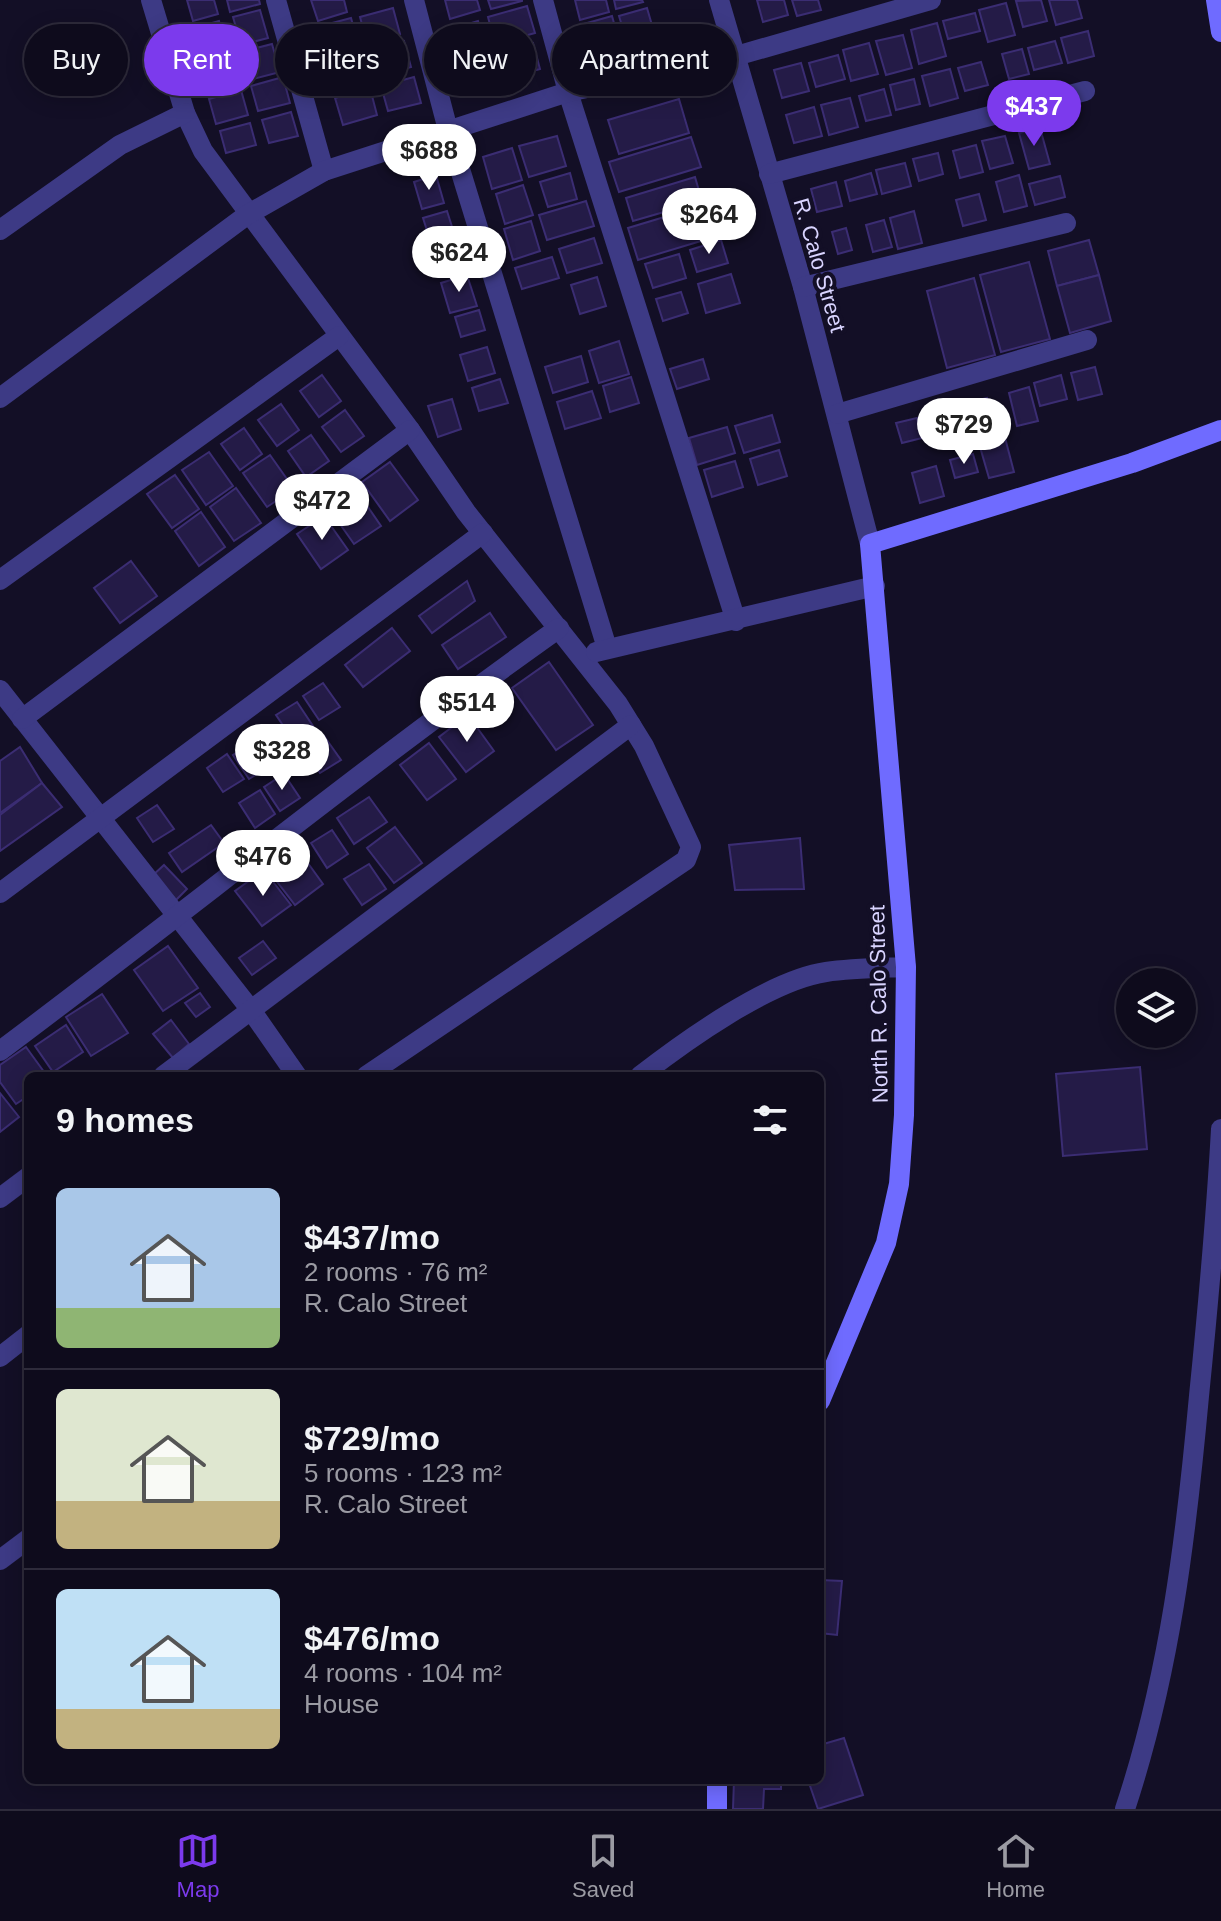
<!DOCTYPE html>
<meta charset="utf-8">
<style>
body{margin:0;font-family:Helvetica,sans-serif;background:#1c1929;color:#f1f3f6;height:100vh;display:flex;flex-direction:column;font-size:30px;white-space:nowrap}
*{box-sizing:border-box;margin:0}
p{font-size:26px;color:#9b9ba3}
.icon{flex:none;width:44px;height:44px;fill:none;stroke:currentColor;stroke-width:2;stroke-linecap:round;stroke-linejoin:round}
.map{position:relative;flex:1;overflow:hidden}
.drawer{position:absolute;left:24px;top:1072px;width:800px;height:712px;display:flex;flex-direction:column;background:#0e0b1c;border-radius:12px;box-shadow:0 4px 20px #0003,0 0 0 2px #2e2b3b}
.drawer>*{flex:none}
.guide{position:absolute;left:24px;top:24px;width:800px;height:72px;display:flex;gap:16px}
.controls{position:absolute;left:1116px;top:968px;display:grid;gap:16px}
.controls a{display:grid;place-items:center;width:80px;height:80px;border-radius:50%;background:#0e0b1c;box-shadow:0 4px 20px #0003,0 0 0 2px #2e2b3b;font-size:40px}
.price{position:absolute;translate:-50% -68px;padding:0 18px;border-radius:28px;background:#fff;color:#222;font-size:26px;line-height:52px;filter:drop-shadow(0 2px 4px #0008)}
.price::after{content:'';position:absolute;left:50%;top:48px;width:24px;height:18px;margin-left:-12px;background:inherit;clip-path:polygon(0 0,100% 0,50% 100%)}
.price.active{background:#7c3aed;color:#fff}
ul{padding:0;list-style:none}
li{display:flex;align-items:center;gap:24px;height:200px;padding:0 32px}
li+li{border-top:2px solid #2e2b3b}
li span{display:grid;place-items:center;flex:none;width:224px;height:160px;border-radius:12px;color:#555}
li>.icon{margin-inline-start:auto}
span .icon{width:96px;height:96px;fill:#fffc;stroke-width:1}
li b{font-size:34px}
h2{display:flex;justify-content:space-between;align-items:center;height:96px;padding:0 32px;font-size:34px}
.pill{padding:0 28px;border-radius:36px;background:#0e0b1c;box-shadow:0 4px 20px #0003,0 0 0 2px #2e2b3b;font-size:28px;line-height:72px}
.pill.active{background:#7c3aed;color:#fff}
.dock{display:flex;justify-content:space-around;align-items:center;height:112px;border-top:2px solid #2e2b3b;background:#0e0b1c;font-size:22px;color:#9b9ba3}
.dock a{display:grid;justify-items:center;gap:4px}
.dock .active{color:#7c3aed}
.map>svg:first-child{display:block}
.building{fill:#241b47;stroke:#3b2d73;stroke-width:2}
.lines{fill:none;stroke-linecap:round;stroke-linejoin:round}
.street{stroke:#3d3a85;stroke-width:20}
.secondary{stroke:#6f6bff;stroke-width:20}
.labels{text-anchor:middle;stroke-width:8;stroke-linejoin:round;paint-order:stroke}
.street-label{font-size:22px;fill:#d9d4ff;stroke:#130f26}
</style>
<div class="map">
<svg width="1221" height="1809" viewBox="0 0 1221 1809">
<rect width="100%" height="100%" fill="#130f26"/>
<g class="building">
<polygon points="187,0 214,0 218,14 193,21"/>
<polygon points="227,0 259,0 260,4 230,12"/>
<polygon points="311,0 344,0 347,12 318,21"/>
<polygon points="445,0 477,0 480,10 450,19"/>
<polygon points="488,0 522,0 522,1 491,9"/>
<polygon points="575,0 606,0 609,12 580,20"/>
<polygon points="614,0 642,0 643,2 616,9"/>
<polygon points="757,0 784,0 788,15 763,22"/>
<polygon points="792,0 818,0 821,10 797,16"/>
<polygon points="1041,0 1047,21 1023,27 1016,1"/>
<polygon points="1049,0 1077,0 1082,18 1056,25"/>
<polygon points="1006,3 1015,35 988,42 979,10"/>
<polygon points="527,6 535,33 495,44 488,17"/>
<polygon points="393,8 400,34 367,43 360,17"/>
<polygon points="647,8 654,32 626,39 619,16"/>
<polygon points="260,10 268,38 241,45 233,17"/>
<polygon points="975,13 980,31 948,39 943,21"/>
<polygon points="612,16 619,41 586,50 580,25"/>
<polygon points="351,18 359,46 324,55 317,27"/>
<polygon points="219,21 226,49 202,56 194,28"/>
<polygon points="478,21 484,44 454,52 448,30"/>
<polygon points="937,23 946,56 919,64 911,30"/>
<polygon points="1088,31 1094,56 1068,63 1061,38"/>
<polygon points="903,35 912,68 886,75 876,41"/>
<polygon points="404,41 411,67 380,75 372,50"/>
<polygon points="1055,41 1062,63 1034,70 1028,48"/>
<polygon points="533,43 540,69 506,78 499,52"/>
<polygon points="869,43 878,74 851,81 843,50"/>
<polygon points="272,44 280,72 249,80 241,52"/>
<polygon points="1022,49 1029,74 1009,79 1002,54"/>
<polygon points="360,53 367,81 330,91 322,64"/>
<polygon points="489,55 497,82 465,90 458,64"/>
<polygon points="838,55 845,79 816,87 809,63"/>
<polygon points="229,57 236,81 205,90 199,66"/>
<polygon points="981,62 988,85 965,91 958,68"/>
<polygon points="801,63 809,91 782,98 774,70"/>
<polygon points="950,69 958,98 930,106 922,76"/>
<polygon points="283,77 290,103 258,111 251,86"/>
<polygon points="414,77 421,103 388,111 381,86"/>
<polygon points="914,79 920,104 896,110 890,85"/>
<polygon points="370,88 377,115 343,125 335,98"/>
<polygon points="884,89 891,115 866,121 859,96"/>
<polygon points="241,90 248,115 216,124 209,99"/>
<polygon points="850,98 858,127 829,135 821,105"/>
<polygon points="679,99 689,133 619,154 608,120"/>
<polygon points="814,107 822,136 794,143 786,115"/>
<polygon points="291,112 298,136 269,143 262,120"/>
<polygon points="250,123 256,145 226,153 220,131"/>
<polygon points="1040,128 1050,164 1029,169 1019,133"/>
<polygon points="557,136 566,166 529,177 519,146"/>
<polygon points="1005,136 1013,163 990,169 982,141"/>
<polygon points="691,137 701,167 619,192 609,162"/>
<polygon points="976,145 983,172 960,178 953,151"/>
<polygon points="512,148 522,180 492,189 483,157"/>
<polygon points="938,153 943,174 919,181 913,159"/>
<polygon points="905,163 911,186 882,194 876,170"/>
<polygon points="570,173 577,199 548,207 540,182"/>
<polygon points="871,173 877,194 850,201 845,181"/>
<polygon points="436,175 444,203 422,209 414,182"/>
<polygon points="1019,175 1027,206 1004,212 996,182"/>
<polygon points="1060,176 1065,197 1035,205 1029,184"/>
<polygon points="695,177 702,201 633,221 626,198"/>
<polygon points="836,182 842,206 817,212 811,189"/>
<polygon points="523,185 533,215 505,224 496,194"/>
<polygon points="979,194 986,220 963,226 956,200"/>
<polygon points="586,201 594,226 547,240 539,215"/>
<polygon points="714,202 724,234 638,260 628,228"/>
<polygon points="447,211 454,233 430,240 423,218"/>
<polygon points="914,211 922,243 898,249 890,218"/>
<polygon points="884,220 892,247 873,252 866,225"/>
<polygon points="531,221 540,251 513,260 504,229"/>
<polygon points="846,228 852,250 838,254 832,232"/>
<polygon points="594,238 602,263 567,273 559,249"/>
<polygon points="721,240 728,263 697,272 690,250"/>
<polygon points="1089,240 1099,275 1057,286 1048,251"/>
<polygon points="457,241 465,270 440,277 431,249"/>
<polygon points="679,254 686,278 653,288 645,264"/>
<polygon points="552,257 559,278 522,289 515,268"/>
<polygon points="1029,262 1050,339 1001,352 980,275"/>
<polygon points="731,274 740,303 706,313 698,284"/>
<polygon points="467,275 477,306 450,313 441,283"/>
<polygon points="1099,275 1111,321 1070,333 1057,286"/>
<polygon points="597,277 606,306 580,314 571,285"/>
<polygon points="974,278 995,355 947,368 927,291"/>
<polygon points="681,292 688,313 663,321 656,299"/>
<polygon points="479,310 485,330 461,337 455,317"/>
<polygon points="619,341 629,374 599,383 589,351"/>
<polygon points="487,347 495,373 468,381 460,355"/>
<polygon points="581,356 588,382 553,393 545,367"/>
<polygon points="703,359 709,379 677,389 670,369"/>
<polygon points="1095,367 1102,394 1078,400 1071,373"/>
<polygon points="322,375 341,401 319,417 300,391"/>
<polygon points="1061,375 1067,399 1040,406 1034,383"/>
<polygon points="631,377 639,403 610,412 603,386"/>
<polygon points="500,379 508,403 479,411 472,388"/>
<polygon points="1029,387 1038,421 1017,426 1009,393"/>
<polygon points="592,391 601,418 565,429 557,402"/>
<polygon points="987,398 994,426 975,432 967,403"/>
<polygon points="452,399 461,429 438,437 428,406"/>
<polygon points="281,404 299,430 277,446 258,420"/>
<polygon points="957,404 965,431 938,439 930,410"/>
<polygon points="345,410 364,436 341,452 322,427"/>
<polygon points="772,415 780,442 744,453 735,426"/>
<polygon points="917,418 922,438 902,443 896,423"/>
<polygon points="727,427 735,453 697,465 689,438"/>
<polygon points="244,428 262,454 240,470 221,444"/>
<polygon points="1004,434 1014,472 989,478 978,440"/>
<polygon points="311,435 329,461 306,477 288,451"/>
<polygon points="779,450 787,476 758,485 750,459"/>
<polygon points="209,452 233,486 206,505 182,470"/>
<polygon points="973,454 978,472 955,478 950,460"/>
<polygon points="270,455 294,489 267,507 243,473"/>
<polygon points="735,461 743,487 712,497 704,470"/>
<polygon points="390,462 418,500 390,521 362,482"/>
<polygon points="936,466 944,496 920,503 912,473"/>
<polygon points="175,475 199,509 172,528 147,494"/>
<polygon points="236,488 261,523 234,541 210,507"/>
<polygon points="357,491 381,526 354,544 330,510"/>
<polygon points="201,512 225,547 199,566 175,531"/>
<polygon points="324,516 348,550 321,569 297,534"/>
<polygon points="131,561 157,596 120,623 94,588"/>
<polygon points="467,581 475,601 432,633 419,616"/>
<polygon points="490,613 506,637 458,669 442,645"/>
<polygon points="392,628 410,651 363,687 345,665"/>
<polygon points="549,662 593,725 556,750 512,688"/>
<polygon points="323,683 340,707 319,720 303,696"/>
<polygon points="297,702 313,726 293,740 276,715"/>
<polygon points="468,715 494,751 466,772 439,737"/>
<polygon points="324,736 341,760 320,773 304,749"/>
<polygon points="254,741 270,766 249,779 233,755"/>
<polygon points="429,743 456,779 427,800 400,765"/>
<polygon points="20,747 42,783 0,813 0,761"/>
<polygon points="227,754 244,779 223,792 207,768"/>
<polygon points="284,774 300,798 280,811 264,787"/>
<polygon points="42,783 62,807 0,851 0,815"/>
<polygon points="260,790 275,814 255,828 239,803"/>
<polygon points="369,797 387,822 354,844 337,818"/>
<polygon points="157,805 174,829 153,842 137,818"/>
<polygon points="211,825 224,843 182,872 169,853"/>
<polygon points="395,827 422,863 394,883 367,848"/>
<polygon points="332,830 348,854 327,868 311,843"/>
<polygon points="800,838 804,889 735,890 729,845"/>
<polygon points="297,848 323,884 295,905 268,870"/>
<polygon points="369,864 386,889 362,905 344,879"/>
<polygon points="164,865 187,889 176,900 152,876"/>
<polygon points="264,870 291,905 262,926 235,891"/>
<polygon points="263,941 276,958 252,975 239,958"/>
<polygon points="168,946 198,988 163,1011 134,970"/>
<polygon points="200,993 210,1007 196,1017 185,1003"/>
<polygon points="102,994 128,1033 91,1056 66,1017"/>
<polygon points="171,1020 189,1044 173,1058 153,1034"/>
<polygon points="66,1025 83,1052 53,1072 35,1046"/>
<polygon points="26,1047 47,1076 28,1076 28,1096 16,1104 0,1082 0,1065"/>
<polygon points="1140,1067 1147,1149 1063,1156 1056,1074"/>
<polygon points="0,1093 19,1117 0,1132"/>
<polygon points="820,1580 842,1581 837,1635 820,1633"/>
<polygon points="844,1738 863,1795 818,1809 808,1780 820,1780 820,1745"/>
<polygon points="734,1780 781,1780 781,1789 764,1789 763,1809 733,1809"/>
</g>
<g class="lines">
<g class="street">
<polyline points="151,0 185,113 203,151 410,430 466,512 618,704 644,746 691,847 686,860 366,1076"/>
<polyline points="276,0 324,171"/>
<polyline points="414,0 448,130 607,648"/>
<polyline points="543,0 568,92 736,621"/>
<polyline points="719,0 803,287 870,544"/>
<polyline points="769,174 1085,91"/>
<polyline points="0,230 120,145 185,113"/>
<polyline points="803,287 1066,223"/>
<polyline points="0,398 247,215 324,171 568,92 736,56 931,0"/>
<polyline points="837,414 1087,340"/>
<polyline points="0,580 339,336"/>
<polyline points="596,652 875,586"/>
<polyline points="0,690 251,1010 297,1076"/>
<polyline points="22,719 410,430"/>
<polyline points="0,893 483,533"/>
<path d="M0 1051C187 911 368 764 559 628"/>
<polyline points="163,1076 631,725"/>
<path d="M640 1076C685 1041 770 980 826 972 852 968 880 968 906 967"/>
<polyline points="0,1198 28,1177"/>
<polyline points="0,1357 28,1335"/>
<polyline points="0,1560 28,1539"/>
<path d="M1125 1809C1170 1673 1186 1538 1199 1396 1208 1307 1216 1218 1221 1129"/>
</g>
<g class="secondary">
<polyline points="1216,0 1221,32"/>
<polyline points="820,1401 886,1243 899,1184 904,1115 906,967 870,544 1132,463 1221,430"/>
<polyline points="717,1809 717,1780"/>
</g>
</g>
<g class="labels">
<g class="street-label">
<text transform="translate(820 265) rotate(74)" y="8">R. Calo Street</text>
<text transform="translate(878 1004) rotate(-91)" y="8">North R. Calo Street</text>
</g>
</g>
</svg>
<div class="controls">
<a><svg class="icon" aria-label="layers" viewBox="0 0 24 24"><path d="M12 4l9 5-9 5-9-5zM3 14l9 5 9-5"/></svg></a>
</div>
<b class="price active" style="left:1034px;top:148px">$437</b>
<b class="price" style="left:429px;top:192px">$688</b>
<b class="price" style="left:709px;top:256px">$264</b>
<b class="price" style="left:459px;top:294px">$624</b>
<b class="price" style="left:964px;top:466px">$729</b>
<b class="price" style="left:322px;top:542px">$472</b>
<b class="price" style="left:467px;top:744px">$514</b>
<b class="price" style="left:282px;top:792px">$328</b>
<b class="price" style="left:263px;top:898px">$476</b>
<div class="guide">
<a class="pill">Buy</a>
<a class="pill active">Rent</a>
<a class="pill">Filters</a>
<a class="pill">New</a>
<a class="pill">Apartment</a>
</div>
<section class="drawer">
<h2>9 homes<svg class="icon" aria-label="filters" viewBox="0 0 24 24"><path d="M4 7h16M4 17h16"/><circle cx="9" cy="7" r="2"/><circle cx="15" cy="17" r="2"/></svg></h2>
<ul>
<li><span style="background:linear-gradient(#a9c7e8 75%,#8fb573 0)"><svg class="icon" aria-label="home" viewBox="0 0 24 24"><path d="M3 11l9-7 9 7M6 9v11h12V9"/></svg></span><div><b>$437/mo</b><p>2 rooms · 76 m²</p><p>R. Calo Street</p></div></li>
<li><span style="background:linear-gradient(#dfe7d0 70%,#c2b280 0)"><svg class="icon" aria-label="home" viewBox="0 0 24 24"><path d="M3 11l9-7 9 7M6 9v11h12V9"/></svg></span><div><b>$729/mo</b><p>5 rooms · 123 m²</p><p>R. Calo Street</p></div></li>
<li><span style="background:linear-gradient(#bfe0f5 75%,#c2b280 0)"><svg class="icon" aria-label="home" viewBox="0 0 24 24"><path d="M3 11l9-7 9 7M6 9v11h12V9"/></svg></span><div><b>$476/mo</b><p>4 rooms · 104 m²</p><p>House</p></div></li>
</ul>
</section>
</div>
<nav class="dock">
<a class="active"><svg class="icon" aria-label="map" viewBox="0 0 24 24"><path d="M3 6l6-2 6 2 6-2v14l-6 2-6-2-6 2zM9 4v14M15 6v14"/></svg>Map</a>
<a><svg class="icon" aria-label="saved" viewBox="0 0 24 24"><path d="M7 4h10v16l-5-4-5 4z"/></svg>Saved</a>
<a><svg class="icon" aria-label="home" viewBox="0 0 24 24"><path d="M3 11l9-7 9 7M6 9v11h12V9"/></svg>Home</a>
</nav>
